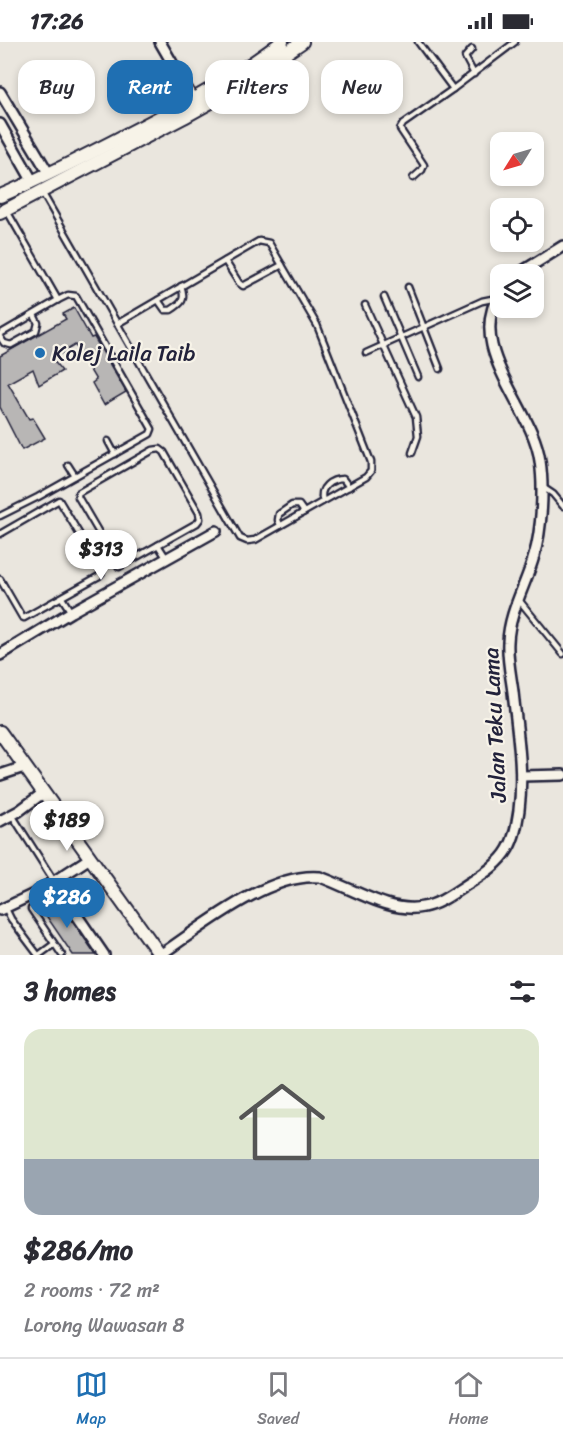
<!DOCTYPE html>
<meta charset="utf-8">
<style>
body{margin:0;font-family:Sriracha,sans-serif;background:#f7f7f7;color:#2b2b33;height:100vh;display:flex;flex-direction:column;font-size:22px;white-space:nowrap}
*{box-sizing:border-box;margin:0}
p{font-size:20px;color:#7c7c81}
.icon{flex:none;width:33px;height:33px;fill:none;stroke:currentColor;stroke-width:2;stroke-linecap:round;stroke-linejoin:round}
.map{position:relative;height:913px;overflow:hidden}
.sheet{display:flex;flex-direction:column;background:#fff;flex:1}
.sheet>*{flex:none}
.guide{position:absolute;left:18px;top:18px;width:528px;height:54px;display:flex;gap:12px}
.needle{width:39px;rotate:233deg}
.controls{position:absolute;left:490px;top:90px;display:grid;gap:12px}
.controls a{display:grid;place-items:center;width:54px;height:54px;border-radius:12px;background:#fff;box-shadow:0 3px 9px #0003;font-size:30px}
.price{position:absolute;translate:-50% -51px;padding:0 14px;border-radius:21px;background:#fff;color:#222;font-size:20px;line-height:39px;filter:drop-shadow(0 2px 3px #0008)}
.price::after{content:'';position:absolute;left:50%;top:36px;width:18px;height:14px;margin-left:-9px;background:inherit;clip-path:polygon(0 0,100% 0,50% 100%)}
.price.on{background:#1f6fb2;color:#fff}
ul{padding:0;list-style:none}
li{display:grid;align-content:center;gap:12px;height:318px;padding:0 24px}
li span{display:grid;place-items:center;height:186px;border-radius:18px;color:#555}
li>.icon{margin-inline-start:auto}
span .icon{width:108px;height:108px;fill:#fffc;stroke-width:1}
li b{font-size:26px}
h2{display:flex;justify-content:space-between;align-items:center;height:72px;padding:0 24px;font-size:26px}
.tag{padding:0 21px;border-radius:18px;background:#fff;box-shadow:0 3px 9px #0003;font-size:21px;line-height:54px}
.tag.on{background:#1f6fb2;color:#fff}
.status{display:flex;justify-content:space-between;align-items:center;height:42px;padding:0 30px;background:#fff;direction:ltr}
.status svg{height:16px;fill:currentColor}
.tab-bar{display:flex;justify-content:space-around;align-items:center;height:84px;border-top:2px solid #e1e1e2;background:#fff;font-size:16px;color:#7c7c81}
.tab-bar a{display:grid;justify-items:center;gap:3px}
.tab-bar .on{color:#1f6fb2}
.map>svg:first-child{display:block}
.building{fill:#b8b6b5;stroke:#22223b;stroke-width:1.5}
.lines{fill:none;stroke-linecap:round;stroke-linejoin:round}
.lane-casing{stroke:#22223b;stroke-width:9}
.street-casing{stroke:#22223b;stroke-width:14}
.secondary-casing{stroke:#22223b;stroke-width:16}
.lane{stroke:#f7f3e8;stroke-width:4.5}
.street{stroke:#f7f3e8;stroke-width:9}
.secondary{stroke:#f7f3e8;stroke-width:12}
.poi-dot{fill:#1f6fb2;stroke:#f7f3e8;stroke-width:2}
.labels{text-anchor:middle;stroke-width:4.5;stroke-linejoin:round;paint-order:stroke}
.poi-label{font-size:22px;fill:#22223b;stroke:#f7f3e8;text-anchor:start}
.street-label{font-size:22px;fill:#22223b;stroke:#f7f3e8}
</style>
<div class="status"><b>17:26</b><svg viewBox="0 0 49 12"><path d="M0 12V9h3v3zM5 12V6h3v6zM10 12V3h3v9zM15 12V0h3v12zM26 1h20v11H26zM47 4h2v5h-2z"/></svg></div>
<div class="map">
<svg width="563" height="913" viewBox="0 0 563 913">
<rect width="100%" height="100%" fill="#eae6de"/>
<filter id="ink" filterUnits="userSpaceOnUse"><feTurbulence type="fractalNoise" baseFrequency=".0167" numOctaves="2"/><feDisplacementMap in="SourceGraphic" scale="12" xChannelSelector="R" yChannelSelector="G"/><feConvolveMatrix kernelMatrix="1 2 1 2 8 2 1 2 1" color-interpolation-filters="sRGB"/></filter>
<g filter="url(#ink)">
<g class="building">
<polygon points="74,266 91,296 94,295 126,350 104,363 92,341 96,338 75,303 52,317 62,329 39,343 33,327 8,341 29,377 33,376 45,396 22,408 0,365 0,314 66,277 63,272"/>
<polygon points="56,855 96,913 73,913 41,866"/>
</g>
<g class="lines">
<g class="lane-casing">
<g id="lane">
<polyline points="418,0 453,47 515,0"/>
<polyline points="472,7 465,15 474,32"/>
<polyline points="413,136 422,128 424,123 400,87 403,82 453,47"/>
<polyline points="43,152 240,496 247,499 255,498 366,435 371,429 371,420 317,283 269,201 259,199 117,282"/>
<polyline points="7,169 58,258"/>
<polyline points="225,219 239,241 243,244 282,223"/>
<polyline points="408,245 440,327"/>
<polyline points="384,255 418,335"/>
<path d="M158 258 165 268H171C182 261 186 258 181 244"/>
<polyline points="365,263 416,375 418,394 412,411"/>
<polyline points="0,292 58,258 68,253 76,254 152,387 150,392 38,455 0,474"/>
<polyline points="0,295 4,301 11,303 36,289 38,281 34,273"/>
<polyline points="366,311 482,259 497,256"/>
<polyline points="108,399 115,412"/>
<polygon points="160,407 164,410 199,471 200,477 197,481 119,525 78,455 78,451 153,408"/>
<polyline points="68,423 75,434"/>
<polyline points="541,444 553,452 563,464"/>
<path d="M323 459C318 446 331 437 343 437L349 445"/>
<polyline points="280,483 278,478 279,472 292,463 299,463 304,470"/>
<polyline points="0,492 59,458 102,530 99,534 24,576 22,575 0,537"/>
<polyline points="158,503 167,517"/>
<polyline points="62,556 71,570"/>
<polyline points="519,558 563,612"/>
<polyline points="12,773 54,839"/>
<polyline points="59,847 31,867 62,913"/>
<polyline points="5,865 11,877 38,913"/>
<polyline points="39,913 54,902"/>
</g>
</g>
<g class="street-casing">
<g id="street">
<polyline points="160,0 193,57"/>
<polyline points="0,50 49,132"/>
<polyline points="0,82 33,140"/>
<polyline points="518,232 563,204"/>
<polyline points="0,613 71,570 216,489"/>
<polyline points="0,733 24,725"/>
<polyline points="521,734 563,733"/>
<polyline points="0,779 19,769 43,751"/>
<polyline points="54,840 104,913"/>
<polyline points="0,868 36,851 90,816"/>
<path d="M160 913C202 885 268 830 320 835 352 846 390 872 423 865 441 862 456 849 471 840 485 831 500 821 508 807 515 795 517 781 519 768 524 728 517 689 513 650 511 634 507 617 508 600 509 570 526 543 534 514 542 488 544 445 540 419 533 364 463 306 501 249"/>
</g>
</g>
<g class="secondary-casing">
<g id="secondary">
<path d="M0 154C38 138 75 119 112 100 171 70 229 40 282 0"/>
<polyline points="0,171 184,75 227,51 302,0"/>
<polyline points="0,690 160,913"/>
</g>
</g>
<use href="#lane" class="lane"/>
<use href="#street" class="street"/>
<use href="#secondary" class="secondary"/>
</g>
</g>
<circle class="poi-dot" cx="40" cy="311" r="6"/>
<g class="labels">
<g class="poi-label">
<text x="52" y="319">Kolej Laila Taib</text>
</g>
<g class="street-label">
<text transform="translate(494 683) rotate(-93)" y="8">Jalan Teku Lama</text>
</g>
</g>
</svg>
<div class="controls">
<a><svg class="needle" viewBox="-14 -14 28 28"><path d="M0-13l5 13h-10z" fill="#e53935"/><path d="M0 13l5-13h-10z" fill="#7c7c81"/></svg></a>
<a><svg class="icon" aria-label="locate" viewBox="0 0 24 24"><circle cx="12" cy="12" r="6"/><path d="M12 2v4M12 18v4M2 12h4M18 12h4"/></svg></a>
<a><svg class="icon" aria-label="layers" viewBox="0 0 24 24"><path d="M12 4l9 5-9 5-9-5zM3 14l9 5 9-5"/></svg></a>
</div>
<b class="price" style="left:101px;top:539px">$313</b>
<b class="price" style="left:67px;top:810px">$189</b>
<b class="price on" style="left:67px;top:887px">$286</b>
<div class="guide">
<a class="tag">Buy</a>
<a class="tag on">Rent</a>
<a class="tag">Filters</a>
<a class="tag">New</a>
</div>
</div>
<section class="sheet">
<h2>3 homes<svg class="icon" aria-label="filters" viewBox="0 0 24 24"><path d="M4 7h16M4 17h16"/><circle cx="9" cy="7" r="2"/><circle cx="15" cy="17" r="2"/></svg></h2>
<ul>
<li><span style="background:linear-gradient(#dfe7d0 70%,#9aa5b1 0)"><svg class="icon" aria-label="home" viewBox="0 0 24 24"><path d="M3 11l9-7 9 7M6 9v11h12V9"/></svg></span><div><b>$286/mo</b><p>2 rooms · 72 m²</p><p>Lorong Wawasan 8</p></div></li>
</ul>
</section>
<nav class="tab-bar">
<a class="on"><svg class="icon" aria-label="map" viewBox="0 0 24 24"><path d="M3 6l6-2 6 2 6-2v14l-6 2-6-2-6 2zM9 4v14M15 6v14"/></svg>Map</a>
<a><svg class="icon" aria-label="saved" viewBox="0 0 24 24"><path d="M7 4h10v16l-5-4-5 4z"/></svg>Saved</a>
<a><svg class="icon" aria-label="home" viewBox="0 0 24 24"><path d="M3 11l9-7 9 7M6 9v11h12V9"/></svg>Home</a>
</nav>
